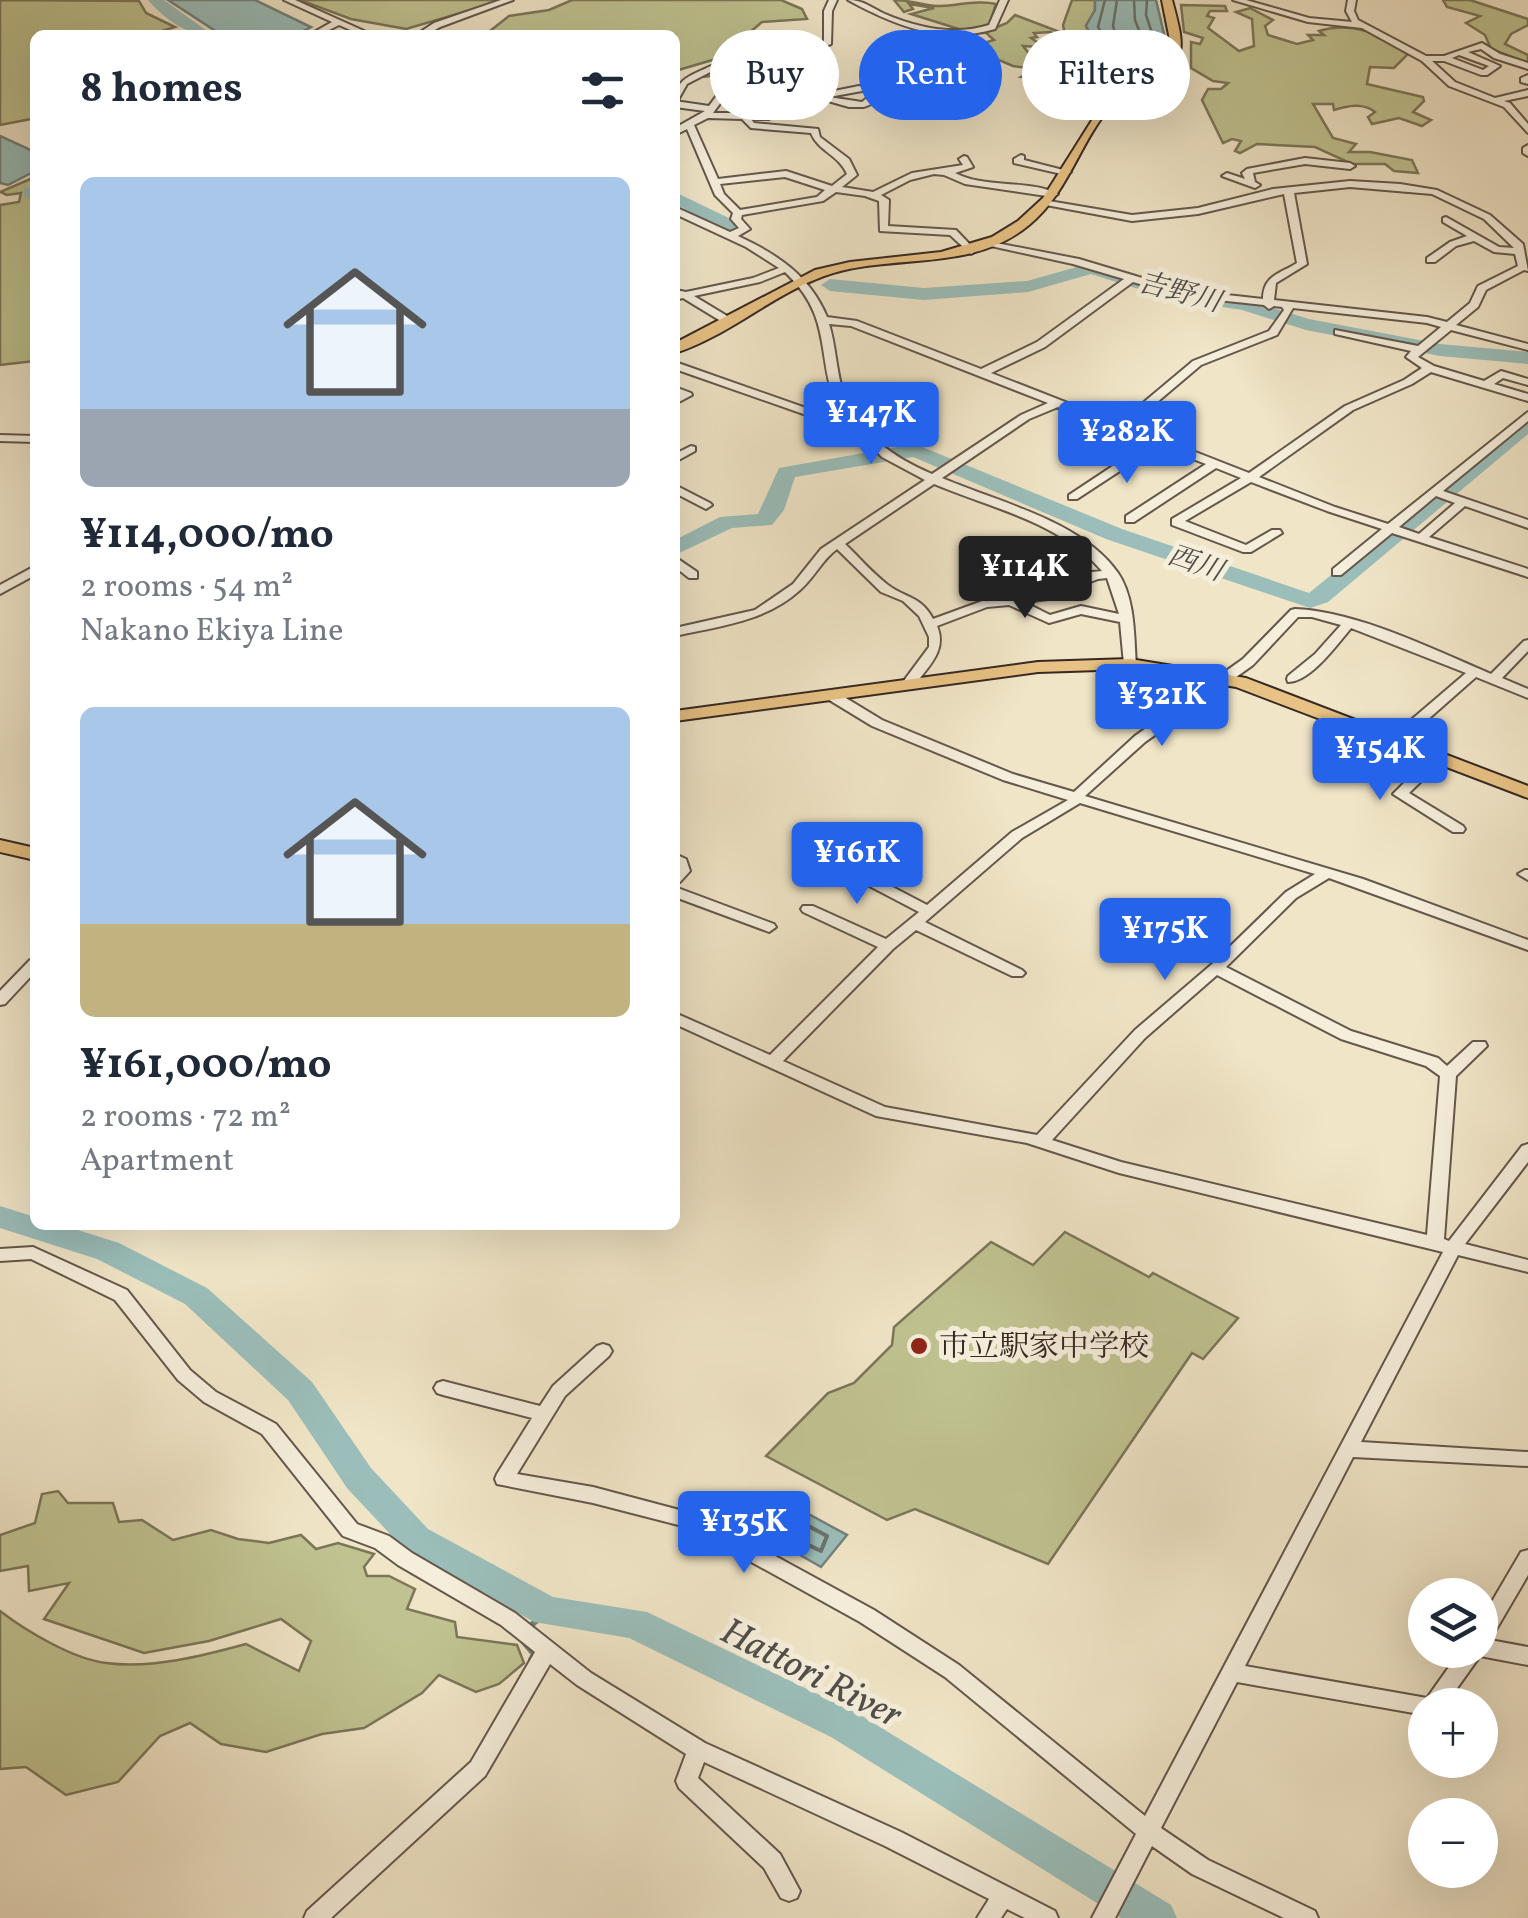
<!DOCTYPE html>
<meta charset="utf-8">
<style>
body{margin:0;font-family:Vollkorn,"Noto Serif JP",serif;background:#f6f6f7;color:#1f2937;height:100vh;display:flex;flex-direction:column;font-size:38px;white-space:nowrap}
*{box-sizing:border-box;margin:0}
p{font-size:32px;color:#747a83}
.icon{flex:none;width:55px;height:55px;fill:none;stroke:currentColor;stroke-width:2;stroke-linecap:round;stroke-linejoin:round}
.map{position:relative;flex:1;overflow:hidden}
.side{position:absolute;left:30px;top:30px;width:650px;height:1200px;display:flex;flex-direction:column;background:#fff;border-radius:15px;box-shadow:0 10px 40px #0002}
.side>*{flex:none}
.hud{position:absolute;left:710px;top:30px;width:668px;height:90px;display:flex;gap:20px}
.buttons{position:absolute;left:1408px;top:1578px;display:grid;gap:20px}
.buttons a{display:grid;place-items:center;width:90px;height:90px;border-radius:50%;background:#fff;box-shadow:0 10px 40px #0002;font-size:50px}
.price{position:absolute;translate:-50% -85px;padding:0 22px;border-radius:10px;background:#2563eb;color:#fff;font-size:32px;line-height:65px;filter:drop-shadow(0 2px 5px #0008)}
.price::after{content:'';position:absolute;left:50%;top:60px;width:30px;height:22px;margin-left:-15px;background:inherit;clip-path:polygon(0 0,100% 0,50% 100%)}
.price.current{background:#222;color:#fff}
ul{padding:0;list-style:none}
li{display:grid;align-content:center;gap:20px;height:530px;padding:0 50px}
li span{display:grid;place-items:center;height:310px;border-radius:15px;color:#555}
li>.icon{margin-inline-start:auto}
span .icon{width:180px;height:180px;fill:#fffc;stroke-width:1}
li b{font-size:42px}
h2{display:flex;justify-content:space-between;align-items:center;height:120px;padding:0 50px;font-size:42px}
.chip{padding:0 35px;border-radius:45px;background:#fff;box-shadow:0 10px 40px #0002;font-size:35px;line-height:90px}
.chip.current{background:#2563eb;color:#fff}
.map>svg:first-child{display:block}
.green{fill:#c0c391;stroke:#7b765a;stroke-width:2.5}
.water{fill:#9bbeba;stroke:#73827e;stroke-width:2.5}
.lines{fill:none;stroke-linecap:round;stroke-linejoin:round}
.shore-far1{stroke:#68736e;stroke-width:2.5}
.shore{stroke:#68736e;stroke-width:4}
.stream{stroke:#73827e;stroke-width:6}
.river{fill:#9bbeba;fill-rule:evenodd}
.minor-casing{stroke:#64574c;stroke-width:4}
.major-casing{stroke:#362823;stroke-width:4}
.minor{fill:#f5eedb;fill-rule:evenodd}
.major{fill:#e8c284;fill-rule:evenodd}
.poi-dot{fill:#8f2418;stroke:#f5eedb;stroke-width:4}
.labels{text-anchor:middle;stroke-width:10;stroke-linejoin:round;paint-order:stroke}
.far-water-label{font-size:28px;font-style:italic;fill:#4f4e49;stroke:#f5eedb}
.poi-label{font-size:30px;fill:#362823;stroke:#f5eedb;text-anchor:start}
.near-water-label{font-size:38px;font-style:italic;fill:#4f4e49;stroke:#f5eedb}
</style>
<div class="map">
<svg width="1528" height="1918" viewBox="0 0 1528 1918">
<rect width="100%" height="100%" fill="#f0e5c7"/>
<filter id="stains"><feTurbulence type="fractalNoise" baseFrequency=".002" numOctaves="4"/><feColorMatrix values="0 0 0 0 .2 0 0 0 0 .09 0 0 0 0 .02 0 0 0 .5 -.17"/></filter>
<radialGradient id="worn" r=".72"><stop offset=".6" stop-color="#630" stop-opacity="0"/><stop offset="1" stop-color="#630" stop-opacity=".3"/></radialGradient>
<g class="green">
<polygon points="0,0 139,1 146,13 175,27 149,35 35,35 35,128 31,119 0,125"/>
<polygon points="300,0 505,0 406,29 351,19"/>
<path d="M572 0H781L802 9 807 19 762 22 743 38 760 47 745 55 744 65C730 72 712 79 696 76L741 64 736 61 743 51 675 71V35H485L509 16 549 10Z"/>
<path d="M894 0C911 0 930 7 941 6 960 5 979 0 996 4L989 26 965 31 911 14 934 8 909 4 913 9 904 12Z"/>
<polygon points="1072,0 1095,0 1095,10 1086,26 1098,47 1100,77 1067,35 1059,39 1051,32 1034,33 1037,37 1031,38 1040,44 1038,47 1023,46 1031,56 1049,55 1055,71 1046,84 1040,83 1046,75 1036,80 1021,77 1036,69 1013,66 987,55 989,59 973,57 977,45 994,40 985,32 1007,23 1015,15 1065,34 1063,25"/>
<polygon points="1443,0 1470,0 1528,19 1528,25 1511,34 1505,44 1528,55 1528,63 1491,49 1485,35 1466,23 1480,16 1447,7"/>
<path d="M1181 5 1225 6 1227 11H1210L1207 16 1214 18 1208 28 1239 51 1254 46 1252 19 1236 12 1250 8 1273 20 1265 26 1268 35 1297 44 1313 40 1308 35H1324L1319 31C1351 21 1382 34 1410 52L1394 68 1370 67 1367 84 1423 97 1424 101 1413 112 1431 120 1422 126 1399 118 1372 124 1368 117 1375 112C1363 102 1347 106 1334 110L1333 104H1313L1333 138 1356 144 1349 152H1370L1412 160 1418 173 1394 171 1385 164H1352L1315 147 1257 144 1240 153 1235 151 1241 141 1232 139 1223 143 1202 100 1208 89H1221L1228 83 1213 81 1191 68V42L1200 44 1203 38 1184 32Z"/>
<polygon points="35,177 35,361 0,365 0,205 19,202 21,193 7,195 0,192"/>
<polygon points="1065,1232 1149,1277 1153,1273 1238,1318 1203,1359 1192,1353 1048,1564 915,1509 887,1520 766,1456 828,1393 854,1383 892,1345 894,1327 991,1242 1033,1265"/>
<path d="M58 1491 68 1503H113L119 1522 142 1520 173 1540 211 1530 238 1539 269 1543 301 1535 316 1549 338 1543 374 1554 364 1567 367 1576H389L415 1589 407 1609 455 1622 457 1637 517 1645 524 1663 499 1684 476 1692 439 1675 422 1693 364 1728 322 1734 266 1752 221 1744 190 1723 160 1736 118 1782 66 1795 26 1767 0 1769V1611C26 1631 73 1659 106 1663 152 1669 202 1656 246 1644L299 1671 311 1641 281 1619 209 1641 144 1653 44 1619 69 1583 29 1591 28 1566 0 1571V1535L35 1523 42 1494Z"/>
</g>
<g class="water">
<polygon points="168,0 255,0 311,27 296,35 217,32"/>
<polygon points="1095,0 1156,0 1170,59 1148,76 1100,77 1098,47 1086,26 1095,10"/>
<polygon points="0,136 35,152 35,171 8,185 0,183"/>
<polygon points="783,1500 847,1535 821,1567 758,1531"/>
</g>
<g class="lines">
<g class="shore-far1">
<polyline points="1105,0 1098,27 1108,44 1109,63 1148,66 1160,57 1146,15 1147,0"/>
<polyline points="1117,0 1113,26 1121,51 1142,53 1146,48 1135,20 1134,0"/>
</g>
<polygon class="shore" points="788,1515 827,1536 821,1551 777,1530 776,1524"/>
<g class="stream">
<polyline points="527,1629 547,1611"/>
<polyline points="523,1641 534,1654 531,1660"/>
</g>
<g class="river">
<path d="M148 0H164L213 35C185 35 166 20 148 0Z"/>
<polygon points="24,188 35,188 35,201 24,196"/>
<polygon points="675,192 741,224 744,228 735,233 729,232 675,204"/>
<polygon points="1091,263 1180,290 1244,299 1309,319 1440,344 1528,352 1528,364 1440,356 1306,330 1242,310 1170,299 1091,274 1028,292 924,300 830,291 821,285 830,279 924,288 1027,281"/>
<polygon points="1528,418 1528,434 1328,602 1310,608 1106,539 913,457 795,477 784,510 772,525 732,528 675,555 675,540 720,517 758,514 779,468 915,444 1122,529 1309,593 1521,420"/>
<polygon points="0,1206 35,1217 35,1225 62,1225 119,1243 207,1288 312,1382 371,1468 428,1529 553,1597 647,1612 857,1713 1171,1905 1177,1918 1121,1918 831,1737 629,1638 534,1622 404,1549 347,1488 288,1400 185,1304 97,1259 0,1228"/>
</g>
<g class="minor-casing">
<g id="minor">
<polygon points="284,0 295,0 373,35 362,35 339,25 319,35 309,35 332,22"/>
<polygon points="501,0 513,0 440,27 426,35 416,35 434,23"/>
<path d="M829 0H837L832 11 831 44 801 55 781 69 727 94 713 113H739L743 111 765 114 814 95 859 86 862 87V91L829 97 862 102 882 86 886 89 874 103 864 107H849L821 99 769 119H751L754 123 818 129 820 137 849 159 857 175 842 187 873 192 912 173 963 165 959 159 964 156 967 157 973 167 955 173C986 189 1027 179 1058 194L1053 197 965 184 944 175 934 174 910 180 881 195 889 200 888 226 956 230 976 251 971 254 950 235 880 231 879 201 865 196 836 192 823 201 742 215 741 219 750 229 738 236C777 254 810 276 827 317L857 321 981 369 1037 342 1124 279 1073 264 991 246V242L1079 259 1182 290 1263 299C1263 275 1280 274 1297 263L1284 194 1198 214 1132 221 1046 205 1043 204V200L1132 215 1198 208 1273 189 1350 181 1400 184 1437 190 1490 215 1523 244 1528 271 1524 270 1486 290 1478 307 1456 325 1528 344V350L1451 330 1418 357 1434 366 1484 381 1501 371 1528 379V385L1503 378 1494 384 1528 394V401L1431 372 1412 384 1353 410 1259 477 1335 507 1388 524 1528 412V421L1443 491 1528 520V528L1465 506 1429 537 1528 569V577L1392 533 1341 575H1333V569L1382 529 1327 511 1251 482 1185 521 1246 545 1272 530H1280L1282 533 1251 552H1243L1172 525V519L1241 478 1216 468 1134 522H1126V516L1206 464 1158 446 1077 499H1069V495L1149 442 1058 407 1029 419 942 478C998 502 1082 521 1118 573 1135 598 1134 635 1136 664L1135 667H1125L1124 664 1120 622 1081 614 1049 623 1009 605 987 607 937 626C948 652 926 668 912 689H902L900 686 929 647V637L919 616 903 601 881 592 837 549C822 560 814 578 800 590 765 622 719 626 675 636V628L755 610 793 584 821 549 925 480 882 457 845 419 815 418 675 369V362L820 413H840C814 360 836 320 785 272L760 282 694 296 732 319V323H724L683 298 675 300 676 290 686 292 753 278 779 268 746 247 675 214V207L730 232 739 228 731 219 733 213 715 195 687 129 675 135V128L705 111 675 107V101L709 106 721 90 775 65 795 51 824 41V11ZM708 118 742 119 751 128 811 133C818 151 839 155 847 174L832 186 786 171 718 179 694 125ZM785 177 825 190 817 197 740 210 724 194 720 184ZM1350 187 1432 194 1484 219 1514 248 1499 247 1446 217 1443 218V222L1467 236 1450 242 1427 258V262H1435L1456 246 1474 241 1494 252 1515 254 1518 266 1478 286 1470 303 1447 322 1427 317 1274 300 1276 283 1307 264 1294 193ZM1133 282 1181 296 1264 305 1269 309 1274 306 1282 307 1284 310 1269 331 1193 361 1119 423 991 373 1045 347ZM1293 308 1427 323 1441 327 1418 346 1335 330V334L1411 351 1406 357 1422 368 1404 380 1345 406 1249 473 1129 426 1201 365 1277 335ZM829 324 851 326 1048 403 1021 415 932 474C896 459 855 432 843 392 836 370 836 346 829 324ZM934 484C991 508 1060 522 1102 571L1092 572 1041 593 985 600 933 619C921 596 905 598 888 585 872 573 859 557 845 544ZM1436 496 1455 503 1419 534 1399 527ZM1107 578 1119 614 1081 606 1050 615 1024 602 1048 599 1098 579Z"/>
<path d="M848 0C863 0 872 8 885 14 918 28 954 36 989 25L1000 0H1008L995 29C942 45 894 25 848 0Z"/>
<path d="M1233 0H1246L1309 18 1352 22 1346 11 1348 0H1356L1354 11 1358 20 1426 56H1444L1482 43 1500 54 1528 63V69L1494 58 1481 49 1468 52 1500 66 1487 75H1481L1444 61H1432L1455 82 1495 98 1528 90V96L1504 101 1510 103 1528 124V133L1504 107 1449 86 1422 61 1362 28 1308 22ZM1459 55 1489 66 1483 70 1452 58Z"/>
<path d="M711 66 718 68 687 84 678 100 675 101C675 78 693 75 711 66Z"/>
<polygon points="1528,75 1528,84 1521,82 1521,78"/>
<polygon points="1152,76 1156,79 1155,81 1113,83 1111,85 1124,93 1120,96 1102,86 1110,78"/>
<polygon points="1528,145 1528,156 1523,153 1523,148"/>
<polygon points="1021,155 1024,156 1024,160 1071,172 1066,175 1014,163 1014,159"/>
<polygon points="1305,158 1350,163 1355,166 1350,169 1305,164 1253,173 1255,182 1260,185 1255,188 1222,176 1227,173 1245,179 1242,173 1247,169"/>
<polygon points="675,387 691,393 692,395 675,404 675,397 678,395 675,394"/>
<polygon points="0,435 35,436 35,442 0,441"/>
<polygon points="691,446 695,447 695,451 675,462 675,454"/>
<polygon points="675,485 710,503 712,505 706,509 702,507 675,493"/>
<polygon points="675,557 697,572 697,578 689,578 675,567"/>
<polygon points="35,566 35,575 0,594 0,585"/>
<path d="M1295 609C1356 611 1435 650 1491 674L1524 641 1528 640V651L1502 678 1528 689V698L1476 677 1400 744H1390L1388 741 1390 738 1466 673 1351 628C1337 645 1310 682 1288 682L1287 679 1288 676 1315 654 1341 625 1312 617H1298L1253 665 1145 742 1085 796 1363 879 1528 940V950L1329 878 1296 898 1226 967 1351 1031 1438 1058 1447 1066 1473 1042H1485L1487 1046 1456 1076 1444 1239 1449 1241 1522 1146 1528 1144V1162L1465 1244 1528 1260V1272L1458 1255 1361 1442 1528 1452V1466L1353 1457 1245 1666 1427 1698 1461 1650H1480V1622L1521 1552 1528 1550V1575L1490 1640 1528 1647V1665L1480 1656 1445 1705H1425V1715L1237 1682 1161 1828 1208 1860 1315 1911 1318 1918H1284L1192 1874 1152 1846 1115 1918H1092L1136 1834 945 1677 860 1622 690 1528 593 1503 497 1484 495 1479 497 1474 532 1418 443 1395 437 1393 434 1388 437 1383 443 1381 540 1406 553 1386 597 1346 603 1344 609 1346 612 1351 609 1356 565 1396 517 1474 593 1487 702 1516 874 1610 959 1665 1145 1816 1443 1252 1119 1173 1027 1143 876 1116 675 1024V1013L770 1055 878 947 803 912 801 909 803 906H813L886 939 919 912 856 879 854 876 856 873H866L927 905 1012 832 1068 800 1003 780 872 726 826 698 824 695 826 692H836L882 720 1013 774 1074 792 1135 736 1243 659 1291 610ZM1080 803 1315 874 1286 892 1211 965 1135 1030 1037 1135 885 1107 783 1061 893 949 916 930 1012 976H1022L1025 973 1022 970 925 922 1022 838ZM1217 975 1341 1039 1426 1066 1440 1076 1427 1235 1121 1162 1052 1140 1145 1038Z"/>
<polygon points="1438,753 1445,757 1443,760 1409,793 1463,826 1465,829 1463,832 1453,832 1393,794 1433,754"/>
<polygon points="675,854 686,859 690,871 680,882 675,883"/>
<polygon points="1525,870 1528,870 1528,880 1518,874"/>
<polygon points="675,887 774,924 776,927 769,932 764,930 675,897"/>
<polygon points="35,958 35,972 5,1004 0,1005 0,991 30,960"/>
<polygon points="33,1247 127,1290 190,1370 216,1392 276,1424 357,1524 389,1536 412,1553 515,1613 591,1673 705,1743 901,1832 1055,1911 1058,1918 1025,1918 1007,1909 1001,1918 977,1918 989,1899 885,1846 704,1762 698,1778 780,1854 800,1891 797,1898 789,1901 781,1898 764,1868 679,1788 676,1781 686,1754 577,1685 550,1664 485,1776 331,1918 304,1918 307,1911 471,1762 535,1652 501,1625 398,1565 375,1548 343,1536 262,1434 204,1402 178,1380 115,1300 31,1259 0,1261 0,1249"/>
</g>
</g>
<g class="major-casing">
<g id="major">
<path d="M1162 0H1172C1184 45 1191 65 1143 87 1132 92 1119 96 1111 106 1079 143 1069 192 1029 225 970 274 891 252 824 276 772 295 728 336 675 353V343L815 270 850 262 941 252 992 237 1018 221 1043 198 1106 98 1166 62 1171 45Z"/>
<polygon points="1130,659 1246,678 1528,786 1528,798 1236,687 1130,669 1038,672 675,721 675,711 1038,662"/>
<polygon points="0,840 35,848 35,860 0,852"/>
</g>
</g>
<use href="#minor" class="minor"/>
<use href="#major" class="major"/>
</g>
<circle class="poi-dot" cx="919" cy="1346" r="10"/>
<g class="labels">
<g class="far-water-label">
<text transform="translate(1180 291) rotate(15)" y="10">吉野川</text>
<text transform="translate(1196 562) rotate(19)" y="10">西川</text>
</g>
<g class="poi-label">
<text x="939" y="1356">市立駅家中学校</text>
</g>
<g class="near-water-label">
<text transform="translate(812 1672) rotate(27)" y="13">Hattori River</text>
</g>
</g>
<rect width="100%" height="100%" filter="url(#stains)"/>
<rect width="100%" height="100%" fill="url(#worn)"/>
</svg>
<div class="buttons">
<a><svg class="icon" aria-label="layers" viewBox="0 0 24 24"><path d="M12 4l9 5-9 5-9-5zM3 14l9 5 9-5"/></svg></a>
<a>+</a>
<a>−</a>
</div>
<b class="price" style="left:871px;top:467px">¥147K</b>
<b class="price" style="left:1127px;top:486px">¥282K</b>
<b class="price current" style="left:1025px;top:621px">¥114K</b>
<b class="price" style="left:1162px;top:749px">¥321K</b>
<b class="price" style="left:1380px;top:803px">¥154K</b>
<b class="price" style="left:857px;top:907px">¥161K</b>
<b class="price" style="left:1165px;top:983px">¥175K</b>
<b class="price" style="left:744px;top:1576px">¥135K</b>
<div class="hud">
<a class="chip">Buy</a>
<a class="chip current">Rent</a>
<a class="chip">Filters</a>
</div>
<section class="side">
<h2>8 homes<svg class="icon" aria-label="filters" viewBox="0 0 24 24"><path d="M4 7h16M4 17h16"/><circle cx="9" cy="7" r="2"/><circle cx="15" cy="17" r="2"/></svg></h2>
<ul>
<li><span style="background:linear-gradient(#a9c7e8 75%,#9aa5b1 0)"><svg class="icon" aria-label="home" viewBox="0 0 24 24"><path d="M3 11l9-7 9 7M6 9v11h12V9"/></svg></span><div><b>¥114,000/mo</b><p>2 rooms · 54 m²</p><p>Nakano Ekiya Line</p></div></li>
<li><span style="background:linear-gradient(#a9c7e8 70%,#c2b280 0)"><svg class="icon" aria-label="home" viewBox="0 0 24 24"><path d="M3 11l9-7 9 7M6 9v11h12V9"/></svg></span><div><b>¥161,000/mo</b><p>2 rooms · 72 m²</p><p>Apartment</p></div></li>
</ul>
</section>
</div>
